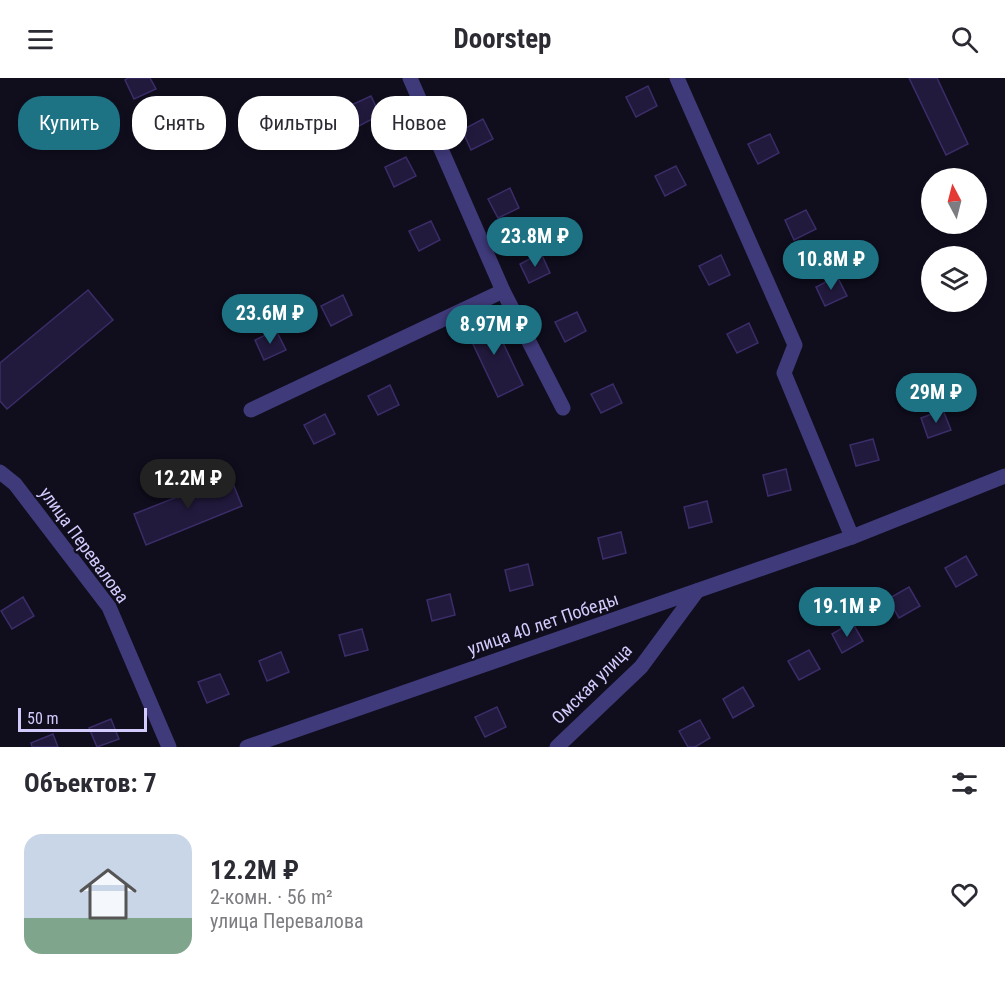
<!DOCTYPE html>
<html lang="ru">
<meta charset="utf-8">
<style>
body{margin:0;font-family:"Roboto Condensed",sans-serif;background:#f2f2f3;color:#2b2b33;height:100vh;display:flex;flex-direction:column;font-size:22px;white-space:nowrap}
*{box-sizing:border-box;margin:0}
p{font-size:20px;color:#7c7c81}
.icon{flex:none;width:33px;height:33px;fill:none;stroke:currentColor;stroke-width:2;stroke-linecap:round;stroke-linejoin:round}
.map{position:relative;height:669px;overflow:hidden}
.sheet{display:flex;flex-direction:column;background:#fff;flex:1}
.sheet>*{flex:none}
.top-card{position:absolute;left:18px;top:18px;width:600px;height:54px;display:flex;gap:12px}
.needle{width:39px;rotate:353deg}
.controls{position:absolute;left:921px;top:90px;display:grid;gap:12px}
.controls a{display:grid;place-items:center;width:66px;height:66px;border-radius:50%;background:#fff;box-shadow:0 3px 9px #0003;font-size:30px}
.scale{position:absolute;left:18px;bottom:15px;width:129px;box-sizing:border-box;padding-left:6px;border:3px solid #d3cbfc;border-top:0;font-size:16px;line-height:21px;white-space:nowrap;color:#d3cbfc;-webkit-text-stroke:4px #100d1d;paint-order:stroke}
.price{position:absolute;translate:-50% -51px;padding:0 14px;border-radius:21px;background:#1d7284;color:#fff;font-size:20px;line-height:39px;filter:drop-shadow(0 2px 3px #0008)}
.price::after{content:'';position:absolute;left:50%;top:36px;width:18px;height:14px;margin-left:-9px;background:inherit;clip-path:polygon(0 0,100% 0,50% 100%)}
.price.on{background:#222;color:#fff}
ul{padding:0;list-style:none}
li{display:flex;align-items:center;gap:18px;height:150px;padding:0 24px}
li span{display:grid;place-items:center;flex:none;width:168px;height:120px;border-radius:18px;color:#555}
li>.icon{margin-inline-start:auto}
span .icon{width:72px;height:72px;fill:#fffc;stroke-width:1}
li b{font-size:26px}
h2{display:flex;justify-content:space-between;align-items:center;height:72px;padding:0 24px;font-size:26px}
.chip{padding:0 21px;border-radius:24px;background:#fff;box-shadow:0 3px 9px #0003;font-size:21px;line-height:54px}
.chip.on{background:#1d7284;color:#fff}
header{display:flex;justify-content:space-between;align-items:center;height:78px;padding:0 24px;background:#fff;font-size:27px;font-weight:700}
.map>svg:first-child{display:block}
.building{fill:#221a3d;stroke:#3b2d68;stroke-width:1.5}
.lines{fill:none;stroke-linecap:round;stroke-linejoin:round}
.minor{stroke:#3f3a7a;stroke-width:15}
.labels{text-anchor:middle;stroke-width:4.5;stroke-linejoin:round;paint-order:stroke}
.street-label{font-size:18px;fill:#d3cbfc;stroke:#100d1d}
</style>
<header><svg class="icon" aria-label="menu" viewBox="0 0 24 24"><path d="M4 6h16M4 12h16M4 18h16"/></svg>Doorstep<svg class="icon" aria-label="search" viewBox="0 0 24 24"><circle cx="10" cy="10" r="6"/><path d="M15 15l6 6"/></svg></header>
<div class="map">
<svg width="1005" height="669" viewBox="0 0 1005 669">
<rect width="100%" height="100%" fill="#100d1d"/>
<g class="building">
<polygon points="128,0 150,0 156,11 134,21 125,2"/>
<polygon points="909,0 937,0 968,66 946,77"/>
<polygon points="648,8 657,28 636,39 626,19"/>
<polygon points="371,18 380,37 359,48 349,28"/>
<polygon points="483,41 493,61 471,72 462,52"/>
<polygon points="770,56 779,75 758,86 748,66"/>
<polygon points="406,79 416,98 394,109 385,89"/>
<polygon points="676,88 686,107 665,118 655,98"/>
<polygon points="510,110 519,130 498,140 488,121"/>
<polygon points="806,132 816,151 794,162 785,142"/>
<polygon points="431,143 440,162 419,173 409,153"/>
<polygon points="541,175 550,195 529,205 520,186"/>
<polygon points="721,177 730,197 709,207 699,188"/>
<polygon points="837,198 847,218 825,228 816,209"/>
<polygon points="88,212 113,242 7,331 0,323 0,285"/>
<polygon points="343,217 352,237 331,248 321,228"/>
<polygon points="577,234 586,253 565,264 555,244"/>
<polygon points="490,237 523,307 498,319 465,249"/>
<polygon points="749,245 758,265 737,275 727,256"/>
<polygon points="276,252 286,272 264,282 255,262"/>
<polygon points="613,306 622,325 601,335 591,316"/>
<polygon points="390,307 399,327 378,337 368,318"/>
<polygon points="943,332 951,352 928,360 921,340"/>
<polygon points="325,336 335,356 314,366 304,347"/>
<polygon points="873,361 879,382 856,388 850,367"/>
<polygon points="786,391 791,412 768,418 763,397"/>
<polygon points="230,398 242,428 146,467 134,436"/>
<polygon points="707,423 712,444 689,450 684,429"/>
<polygon points="621,454 626,475 603,481 598,460"/>
<polygon points="966,478 977,497 956,509 945,490"/>
<polygon points="528,486 533,507 510,513 505,492"/>
<polygon points="909,509 920,528 899,540 888,521"/>
<polygon points="450,516 455,537 432,543 427,522"/>
<polygon points="23,519 34,538 12,551 1,533"/>
<polygon points="852,544 863,563 842,575 832,556"/>
<polygon points="362,551 368,572 345,578 339,557"/>
<polygon points="809,572 820,591 799,602 788,583"/>
<polygon points="281,574 289,594 267,603 259,583"/>
<polygon points="220,596 229,616 207,625 198,604"/>
<polygon points="743,609 754,628 733,640 723,621"/>
<polygon points="497,629 506,649 485,659 475,639"/>
<polygon points="111,641 119,661 97,669 89,650"/>
<polygon points="700,642 710,660 695,669 688,669 679,653"/>
<polygon points="53,656 58,669 32,669 31,665"/>
</g>
<g class="lines">
<g class="minor">
<polyline points="410,0 503,213 563,330"/>
<polyline points="677,0 795,267 784,295 852,459"/>
<polyline points="251,332 503,213"/>
<polyline points="0,394 15,406 109,529 169,669"/>
<polyline points="247,669 852,459 1005,398"/>
<polyline points="557,669 641,589 697,513"/>
</g>
</g>
<g class="labels">
<g class="street-label">
<text transform="translate(84 467) rotate(54)" y="6">улица Перевалова</text>
<text transform="translate(543 546) rotate(-19)" y="6">улица 40 лет Победы</text>
<text transform="translate(592 606) rotate(-45)" y="6">Омская улица</text>
</g>
</g>
</svg>
<div class="controls">
<a><svg class="needle" viewBox="-14 -14 28 28"><path d="M0-13l5 13h-10z" fill="#e53935"/><path d="M0 13l5-13h-10z" fill="#7c7c81"/></svg></a>
<a><svg class="icon" aria-label="layers" viewBox="0 0 24 24"><path d="M12 4l9 5-9 5-9-5zM3 14l9 5 9-5"/></svg></a>
</div>
<div class="scale">50 m</div>
<b class="price" style="left:535px;top:190px">23.8M ₽</b>
<b class="price" style="left:831px;top:213px">10.8M ₽</b>
<b class="price" style="left:270px;top:267px">23.6M ₽</b>
<b class="price" style="left:494px;top:278px">8.97M ₽</b>
<b class="price" style="left:936px;top:346px">29M ₽</b>
<b class="price on" style="left:188px;top:432px">12.2M ₽</b>
<b class="price" style="left:847px;top:560px">19.1M ₽</b>
<div class="top-card">
<a class="chip on">Купить</a>
<a class="chip">Снять</a>
<a class="chip">Фильтры</a>
<a class="chip">Новое</a>
</div>
</div>
<section class="sheet">
<h2>Объектов: 7<svg class="icon" aria-label="filters" viewBox="0 0 24 24"><path d="M4 7h16M4 17h16"/><circle cx="9" cy="7" r="2"/><circle cx="15" cy="17" r="2"/></svg></h2>
<ul>
<li><span style="background:linear-gradient(#c9d6e8 70%,#7fa58c 0)"><svg class="icon" aria-label="home" viewBox="0 0 24 24"><path d="M3 11l9-7 9 7M6 9v11h12V9"/></svg></span><div><b>12.2M ₽</b><p>2-комн. · 56 m²</p><p>улица Перевалова</p></div><svg class="icon" aria-label="heart" viewBox="0 0 24 24"><path d="M12 20l-8-8c-3-5 5-10 8-4 3-6 11-1 8 4z"/></svg></li>
</ul>
</section>
